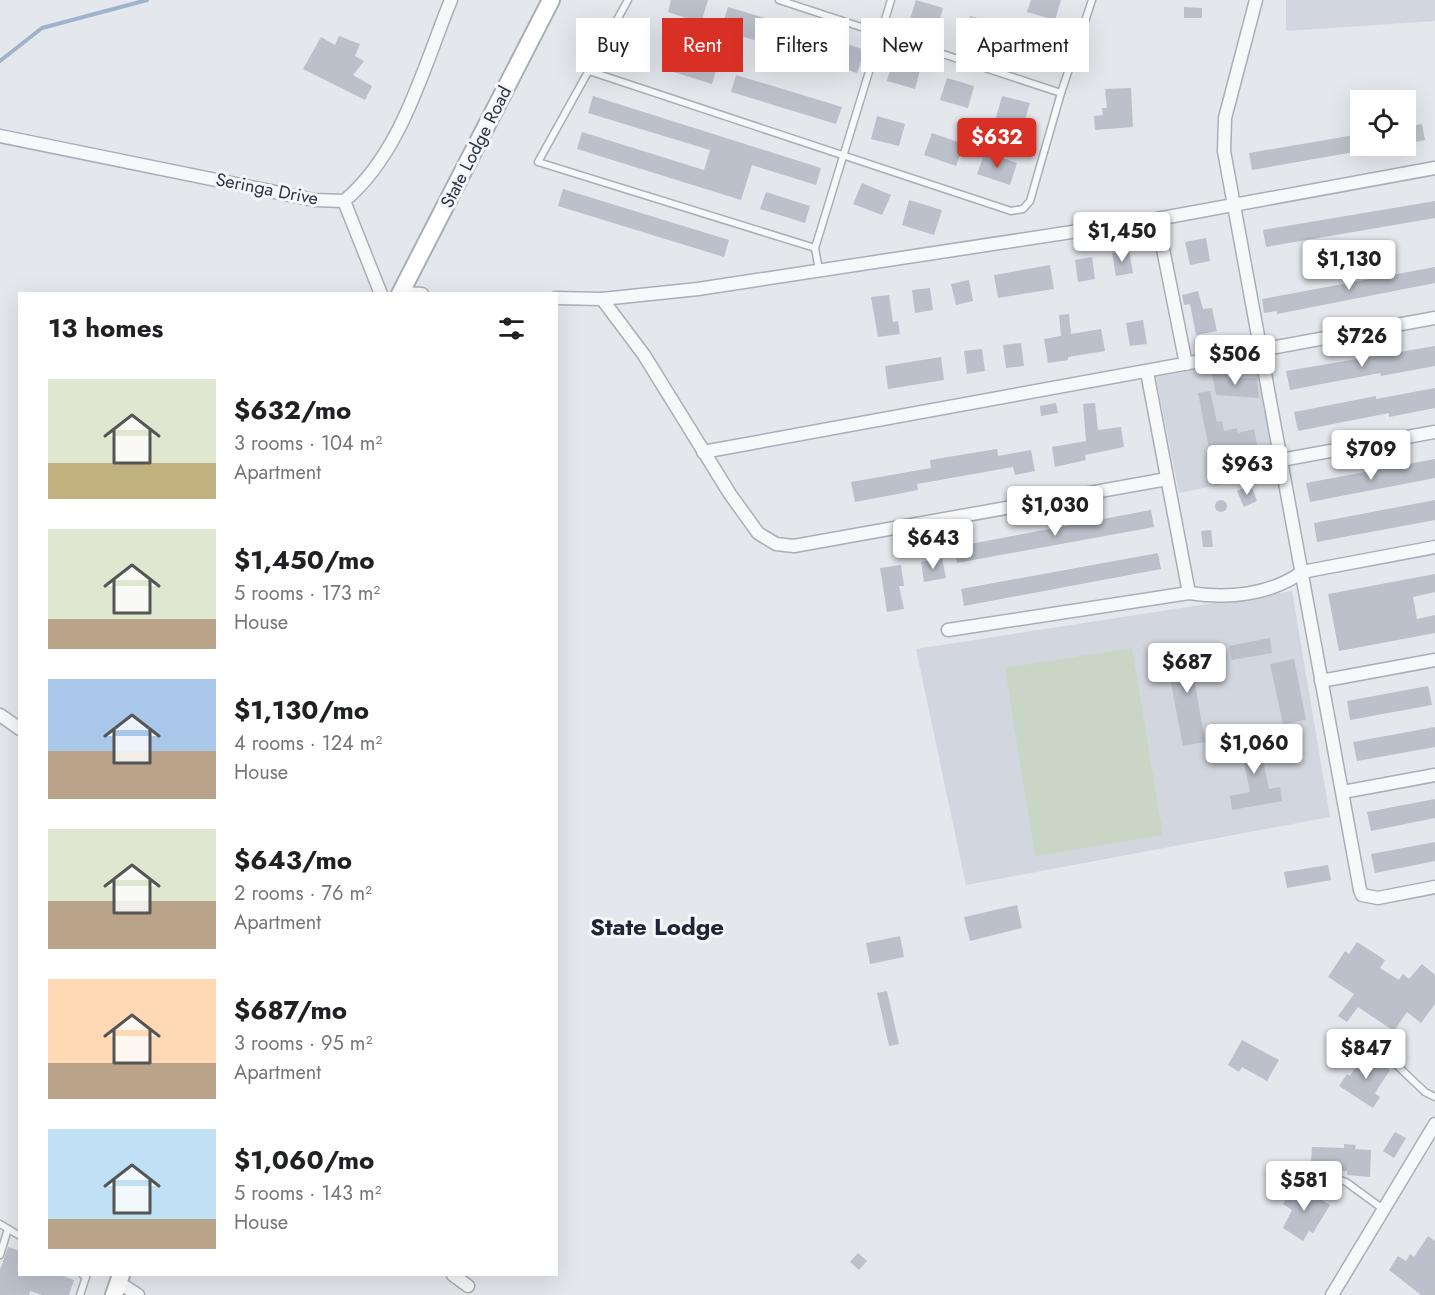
<!DOCTYPE html>
<meta charset="utf-8">
<style>
body{margin:0;font-family:Jost,sans-serif;background:#f6f6f6;color:#202124;height:100vh;display:flex;flex-direction:column;font-size:22px;white-space:nowrap}
*{box-sizing:border-box;margin:0}
p{font-size:20px;color:#757577}
.icon{flex:none;width:33px;height:33px;fill:none;stroke:currentColor;stroke-width:2;stroke-linecap:round;stroke-linejoin:round}
.map{position:relative;flex:1;overflow:hidden}
.details{position:absolute;left:18px;top:292px;width:540px;height:984px;display:flex;flex-direction:column;background:#fff;border-radius:0px;box-shadow:0 6px 24px #0002}
.details>*{flex:none}
.guide{position:absolute;left:576px;top:18px;width:570px;height:54px;display:flex;gap:12px}
.tools{position:absolute;left:1350px;top:90px;display:grid;gap:12px}
.tools a{display:grid;place-items:center;width:66px;height:66px;border-radius:0px;background:#fff;box-shadow:0 6px 24px #0002;font-size:30px}
.price{position:absolute;translate:-50% -51px;padding:0 14px;border-radius:6px;background:#fff;color:#222;font-size:20px;line-height:39px;filter:drop-shadow(0 2px 3px #0008)}
.price::after{content:'';position:absolute;left:50%;top:36px;width:18px;height:14px;margin-left:-9px;background:inherit;clip-path:polygon(0 0,100% 0,50% 100%)}
.price.on{background:#d93025;color:#fff}
ul{padding:0;list-style:none}
li{display:flex;align-items:center;gap:18px;height:150px;padding:0 30px}
li span{display:grid;place-items:center;flex:none;width:168px;height:120px;border-radius:0px;color:#555}
li>.icon{margin-inline-start:auto}
span .icon{width:72px;height:72px;fill:#fffc;stroke-width:1}
li b{font-size:26px}
h2{display:flex;justify-content:space-between;align-items:center;height:72px;padding:0 30px;font-size:26px}
.tag{padding:0 21px;border-radius:0px;background:#fff;box-shadow:0 6px 24px #0002;font-size:21px;line-height:54px}
.tag.on{background:#d93025;color:#fff}
.map>svg:first-child{display:block}
.built{fill:#d2d6de}
.green{fill:#c9d6c5}
.lines{fill:none;stroke-linecap:round;stroke-linejoin:round}
.stream{stroke:#9fb4cc;stroke-width:4}
.building{fill:#bbc0ca}
.lane-casing{stroke:#a9aeb7;stroke-width:9}
.street-casing{stroke:#a9aeb7;stroke-width:15}
.secondary-casing{stroke:#a9aeb7;stroke-width:20}
.lane{stroke:#f7f8fa;stroke-width:6}
.street{stroke:#f7f8fa;stroke-width:12}
.secondary{stroke:#fff;stroke-width:16}
.labels{text-anchor:middle;stroke-width:6;stroke-linejoin:round;paint-order:stroke}
.street-label{font-size:18px;fill:#2b3445;stroke:#f4f6f9}
.district-label{font-size:24px;font-weight:bold;fill:#1d2536;stroke:#f4f6f9}
</style>
<div class="map">
<svg width="1435" height="1295" viewBox="0 0 1435 1295">
<rect width="100%" height="100%" fill="#e4e7ec"/>
<g class="built">
<polygon points="1286,0 1435,0 1435,21 1286,31"/>
<polygon points="1257,359 1274,454 1259,477 1179,493 1156,377"/>
<polygon points="1292,591 1330,817 966,885 916,649"/>
</g>
<polygon class="green" points="1132,648 1163,835 1035,856 1005,668"/>
<g class="lines">
<polyline class="stream" points="0,61 42,28 147,0"/>
</g>
<g class="building">
<polygon points="671,0 708,0 701,23 668,12"/>
<polygon points="916,0 943,8 937,30 909,22"/>
<polygon points="1031,0 1061,0 1055,20 1027,12"/>
<polygon points="728,7 812,32 804,55 721,30"/>
<polygon points="1184,7 1202,8 1202,18 1184,18"/>
<polygon points="970,16 998,23 992,46 964,38"/>
<polygon points="1021,33 1049,41 1043,63 1015,55"/>
<polygon points="339,36 360,44 355,56 364,61 353,75 372,86 365,100 303,69 321,37 335,45"/>
<polygon points="832,39 865,50 857,73 824,62"/>
<polygon points="672,53 717,67 712,84 667,70"/>
<polygon points="893,59 921,66 915,89 887,81"/>
<polygon points="736,75 842,107 836,124 731,92"/>
<polygon points="947,78 974,86 968,108 940,100"/>
<polygon points="1131,88 1133,127 1095,130 1094,116 1103,115 1102,108 1107,108 1105,89"/>
<polygon points="593,96 821,168 816,185 752,165 741,200 577,149 582,132 704,170 710,150 588,113"/>
<polygon points="1002,96 1030,103 1023,126 996,118"/>
<polygon points="877,116 905,124 899,146 871,139"/>
<polygon points="1422,124 1425,140 1406,144 1406,127"/>
<polygon points="932,133 964,144 956,166 924,155"/>
<polygon points="1360,134 1360,151 1252,170 1249,153"/>
<polygon points="985,152 1017,163 1010,185 977,174"/>
<polygon points="862,183 891,195 882,215 853,204"/>
<polygon points="563,189 729,240 724,257 558,206"/>
<polygon points="766,192 810,206 805,223 760,209"/>
<polygon points="909,200 942,210 934,235 902,225"/>
<polygon points="1435,201 1435,218 1266,247 1263,230"/>
<polygon points="1206,238 1210,261 1190,265 1185,242"/>
<polygon points="1129,250 1133,273 1116,276 1112,253"/>
<polygon points="1092,257 1095,279 1078,282 1075,260"/>
<polygon points="1050,265 1054,289 998,298 994,275"/>
<polygon points="1435,267 1435,283 1277,314 1277,311 1264,313 1262,299"/>
<polygon points="969,280 973,301 956,305 951,284"/>
<polygon points="930,288 933,310 915,313 912,290"/>
<polygon points="1198,291 1203,309 1212,308 1217,331 1196,335 1190,304 1184,305 1182,295"/>
<polygon points="889,295 893,322 898,321 900,334 878,337 871,297"/>
<polygon points="1069,314 1071,334 1101,329 1105,351 1068,357 1068,360 1048,363 1044,339 1061,336 1059,315"/>
<polygon points="1143,320 1147,344 1130,346 1126,323"/>
<polygon points="1021,343 1024,366 1006,368 1003,345"/>
<polygon points="1435,346 1435,366 1381,376 1380,373 1290,390 1286,371"/>
<polygon points="982,349 985,371 967,374 964,351"/>
<polygon points="941,357 944,380 888,389 885,366"/>
<polygon points="1227,371 1228,378 1257,378 1259,398 1216,395 1212,374"/>
<polygon points="1435,388 1435,408 1389,417 1389,413 1298,431 1294,412 1376,396 1376,399"/>
<polygon points="1210,391 1217,422 1222,421 1224,431 1237,428 1238,433 1254,429 1258,449 1211,459 1198,393"/>
<polygon points="1056,403 1058,413 1041,416 1040,406"/>
<polygon points="1095,403 1098,430 1121,427 1124,447 1085,455 1086,460 1055,467 1052,447 1086,441 1083,404"/>
<polygon points="997,449 998,456 1031,450 1035,471 1015,475 1013,467 917,484 918,490 855,502 851,482 931,468 930,460"/>
<polygon points="1435,459 1435,478 1310,502 1306,483"/>
<polygon points="1251,485 1257,501 1244,507 1237,491"/>
<circle cx="1221" cy="506" r="6"/>
<polygon points="1435,500 1435,520 1317,542 1314,523"/>
<polygon points="1151,510 1154,527 957,563 954,547"/>
<polygon points="1211,530 1213,547 1203,547 1201,531"/>
<polygon points="1158,553 1161,569 964,606 961,589"/>
<polygon points="942,558 946,578 924,582 921,562"/>
<polygon points="901,565 904,586 899,586 904,609 887,612 880,568"/>
<polygon points="1435,574 1435,592 1413,597 1417,619 1435,615 1435,633 1339,651 1328,594"/>
<polygon points="1270,638 1272,653 1232,660 1229,646"/>
<polygon points="1208,649 1210,662 1192,666 1205,742 1183,746 1166,657"/>
<polygon points="1294,659 1306,720 1283,724 1270,664"/>
<polygon points="1428,686 1432,705 1350,720 1347,701"/>
<polygon points="1435,727 1435,747 1357,761 1353,742"/>
<polygon points="1257,730 1269,789 1280,787 1282,801 1232,810 1230,796 1250,792 1238,733"/>
<polygon points="1435,799 1435,818 1371,831 1367,812"/>
<polygon points="1435,842 1435,861 1375,873 1371,854"/>
<polygon points="1328,865 1331,880 1287,888 1284,872"/>
<polygon points="1017,905 1022,928 970,941 964,917"/>
<polygon points="900,936 904,957 870,964 866,943"/>
<polygon points="1357,942 1385,960 1380,968 1399,980 1403,974 1409,979 1422,964 1435,975 1435,1004 1421,1023 1407,1012 1394,1031 1358,1007 1347,1022 1338,1016 1354,994 1328,977 1345,951 1349,954"/>
<polygon points="887,991 899,1044 889,1046 877,993"/>
<polygon points="1242,1040 1279,1060 1267,1081 1242,1067 1239,1072 1228,1065"/>
<polygon points="1365,1053 1390,1070 1375,1093 1380,1097 1373,1108 1339,1086 1347,1074 1350,1076"/>
<polygon points="1395,1132 1406,1138 1394,1158 1383,1151"/>
<polygon points="1344,1144 1356,1145 1355,1149 1371,1150 1370,1177 1347,1175 1347,1171 1326,1170 1323,1169 1323,1163 1311,1162 1312,1147 1344,1148"/>
<polygon points="1296,1184 1330,1205 1313,1233 1309,1231 1303,1241 1283,1228 1292,1210 1283,1204"/>
<polygon points="1428,1236 1435,1241 1435,1295 1421,1295 1389,1270 1398,1256 1406,1261 1410,1254 1414,1257"/>
<polygon points="8,1247 20,1251 20,1275 60,1275 74,1280 69,1295 42,1295 30,1291 29,1295 0,1295 0,1270"/>
<polygon points="858,1253 867,1261 859,1270 850,1262"/>
</g>
<g class="lines">
<g class="lane-casing">
<g id="lane">
<polyline points="628,0 538,162 815,248"/>
<polyline points="779,0 1061,93"/>
<polyline points="589,71 1011,211 1023,209 1030,201 1061,93 1092,0"/>
<polyline points="819,270 815,248 891,0"/>
<polyline points="1385,1054 1425,1092 1435,1097"/>
<polyline points="1319,1173 1346,1182 1383,1209"/>
<polyline points="0,1224 20,1236"/>
<polyline points="0,1255 8,1229"/>
<polyline points="80,1295 86,1277 83,1275"/>
</g>
</g>
<g class="street-casing">
<g id="street">
<polyline points="1256,0 1225,118 1224,151 1360,890 1362,895 1378,898 1435,887"/>
<path d="M0 136 314 200 344 201C402 153 423 68 451 0"/>
<polyline points="344,201 381,294"/>
<polyline points="1157,219 1186,364"/>
<polyline points="400,293 422,294"/>
<polyline points="556,298 602,299 698,289 1157,219 1435,168"/>
<polyline points="602,299 644,355 730,494 758,533 776,544 794,546 1167,479"/>
<polyline points="1147,372 1189,593"/>
<polyline points="703,452 1435,318"/>
<polyline points="1281,460 1435,432"/>
<path d="M948 630 1189 593C1228 599 1270 595 1302 572L1435 547"/>
<polyline points="1321,681 1435,660"/>
<polyline points="0,715 20,729"/>
<polyline points="1343,792 1435,775"/>
<polyline points="453,1275 468,1286"/>
<polyline points="118,1282 138,1295"/>
<polyline points="1332,1295 1435,1124"/>
</g>
</g>
<g class="secondary-casing">
<g id="secondary">
<polyline points="400,294 551,0"/>
<polyline points="114,1295 121,1275"/>
</g>
</g>
<use href="#lane" class="lane"/>
<use href="#street" class="street"/>
<use href="#secondary" class="secondary"/>
</g>
<g class="labels">
<g class="street-label">
<text transform="translate(476 147) rotate(-63)" y="6">State Lodge Road</text>
<text transform="translate(267 189) rotate(11)" y="6">Seringa Drive</text>
</g>
<g class="district-label">
<text x="657" y="935">State Lodge</text>
</g>
</g>
</svg>
<div class="tools">
<a><svg class="icon" aria-label="locate" viewBox="0 0 24 24"><circle cx="12" cy="12" r="6"/><path d="M12 2v4M12 18v4M2 12h4M18 12h4"/></svg></a>
</div>
<b class="price on" style="left:997px;top:169px">$632</b>
<b class="price" style="left:1122px;top:263px">$1,450</b>
<b class="price" style="left:1349px;top:291px">$1,130</b>
<b class="price" style="left:1362px;top:368px">$726</b>
<b class="price" style="left:1235px;top:386px">$506</b>
<b class="price" style="left:1371px;top:481px">$709</b>
<b class="price" style="left:1247px;top:496px">$963</b>
<b class="price" style="left:1055px;top:537px">$1,030</b>
<b class="price" style="left:933px;top:570px">$643</b>
<b class="price" style="left:1187px;top:694px">$687</b>
<b class="price" style="left:1254px;top:775px">$1,060</b>
<b class="price" style="left:1366px;top:1080px">$847</b>
<b class="price" style="left:1304px;top:1212px">$581</b>
<div class="guide">
<a class="tag">Buy</a>
<a class="tag on">Rent</a>
<a class="tag">Filters</a>
<a class="tag">New</a>
<a class="tag">Apartment</a>
</div>
<section class="details">
<h2>13 homes<svg class="icon" aria-label="filters" viewBox="0 0 24 24"><path d="M4 7h16M4 17h16"/><circle cx="9" cy="7" r="2"/><circle cx="15" cy="17" r="2"/></svg></h2>
<ul>
<li><span style="background:linear-gradient(#dfe7d0 70%,#c2b280 0)"><svg class="icon" aria-label="home" viewBox="0 0 24 24"><path d="M3 11l9-7 9 7M6 9v11h12V9"/></svg></span><div><b>$632/mo</b><p>3 rooms · 104 m²</p><p>Apartment</p></div></li>
<li><span style="background:linear-gradient(#dfe7d0 75%,#b9a48a 0)"><svg class="icon" aria-label="home" viewBox="0 0 24 24"><path d="M3 11l9-7 9 7M6 9v11h12V9"/></svg></span><div><b>$1,450/mo</b><p>5 rooms · 173 m²</p><p>House</p></div></li>
<li><span style="background:linear-gradient(#a9c7e8 60%,#b9a48a 0)"><svg class="icon" aria-label="home" viewBox="0 0 24 24"><path d="M3 11l9-7 9 7M6 9v11h12V9"/></svg></span><div><b>$1,130/mo</b><p>4 rooms · 124 m²</p><p>House</p></div></li>
<li><span style="background:linear-gradient(#dfe7d0 60%,#b9a48a 0)"><svg class="icon" aria-label="home" viewBox="0 0 24 24"><path d="M3 11l9-7 9 7M6 9v11h12V9"/></svg></span><div><b>$643/mo</b><p>2 rooms · 76 m²</p><p>Apartment</p></div></li>
<li><span style="background:linear-gradient(#ffd9b3 70%,#b9a48a 0)"><svg class="icon" aria-label="home" viewBox="0 0 24 24"><path d="M3 11l9-7 9 7M6 9v11h12V9"/></svg></span><div><b>$687/mo</b><p>3 rooms · 95 m²</p><p>Apartment</p></div></li>
<li><span style="background:linear-gradient(#bfe0f5 75%,#b9a48a 0)"><svg class="icon" aria-label="home" viewBox="0 0 24 24"><path d="M3 11l9-7 9 7M6 9v11h12V9"/></svg></span><div><b>$1,060/mo</b><p>5 rooms · 143 m²</p><p>House</p></div></li>
</ul>
</section>
</div>
